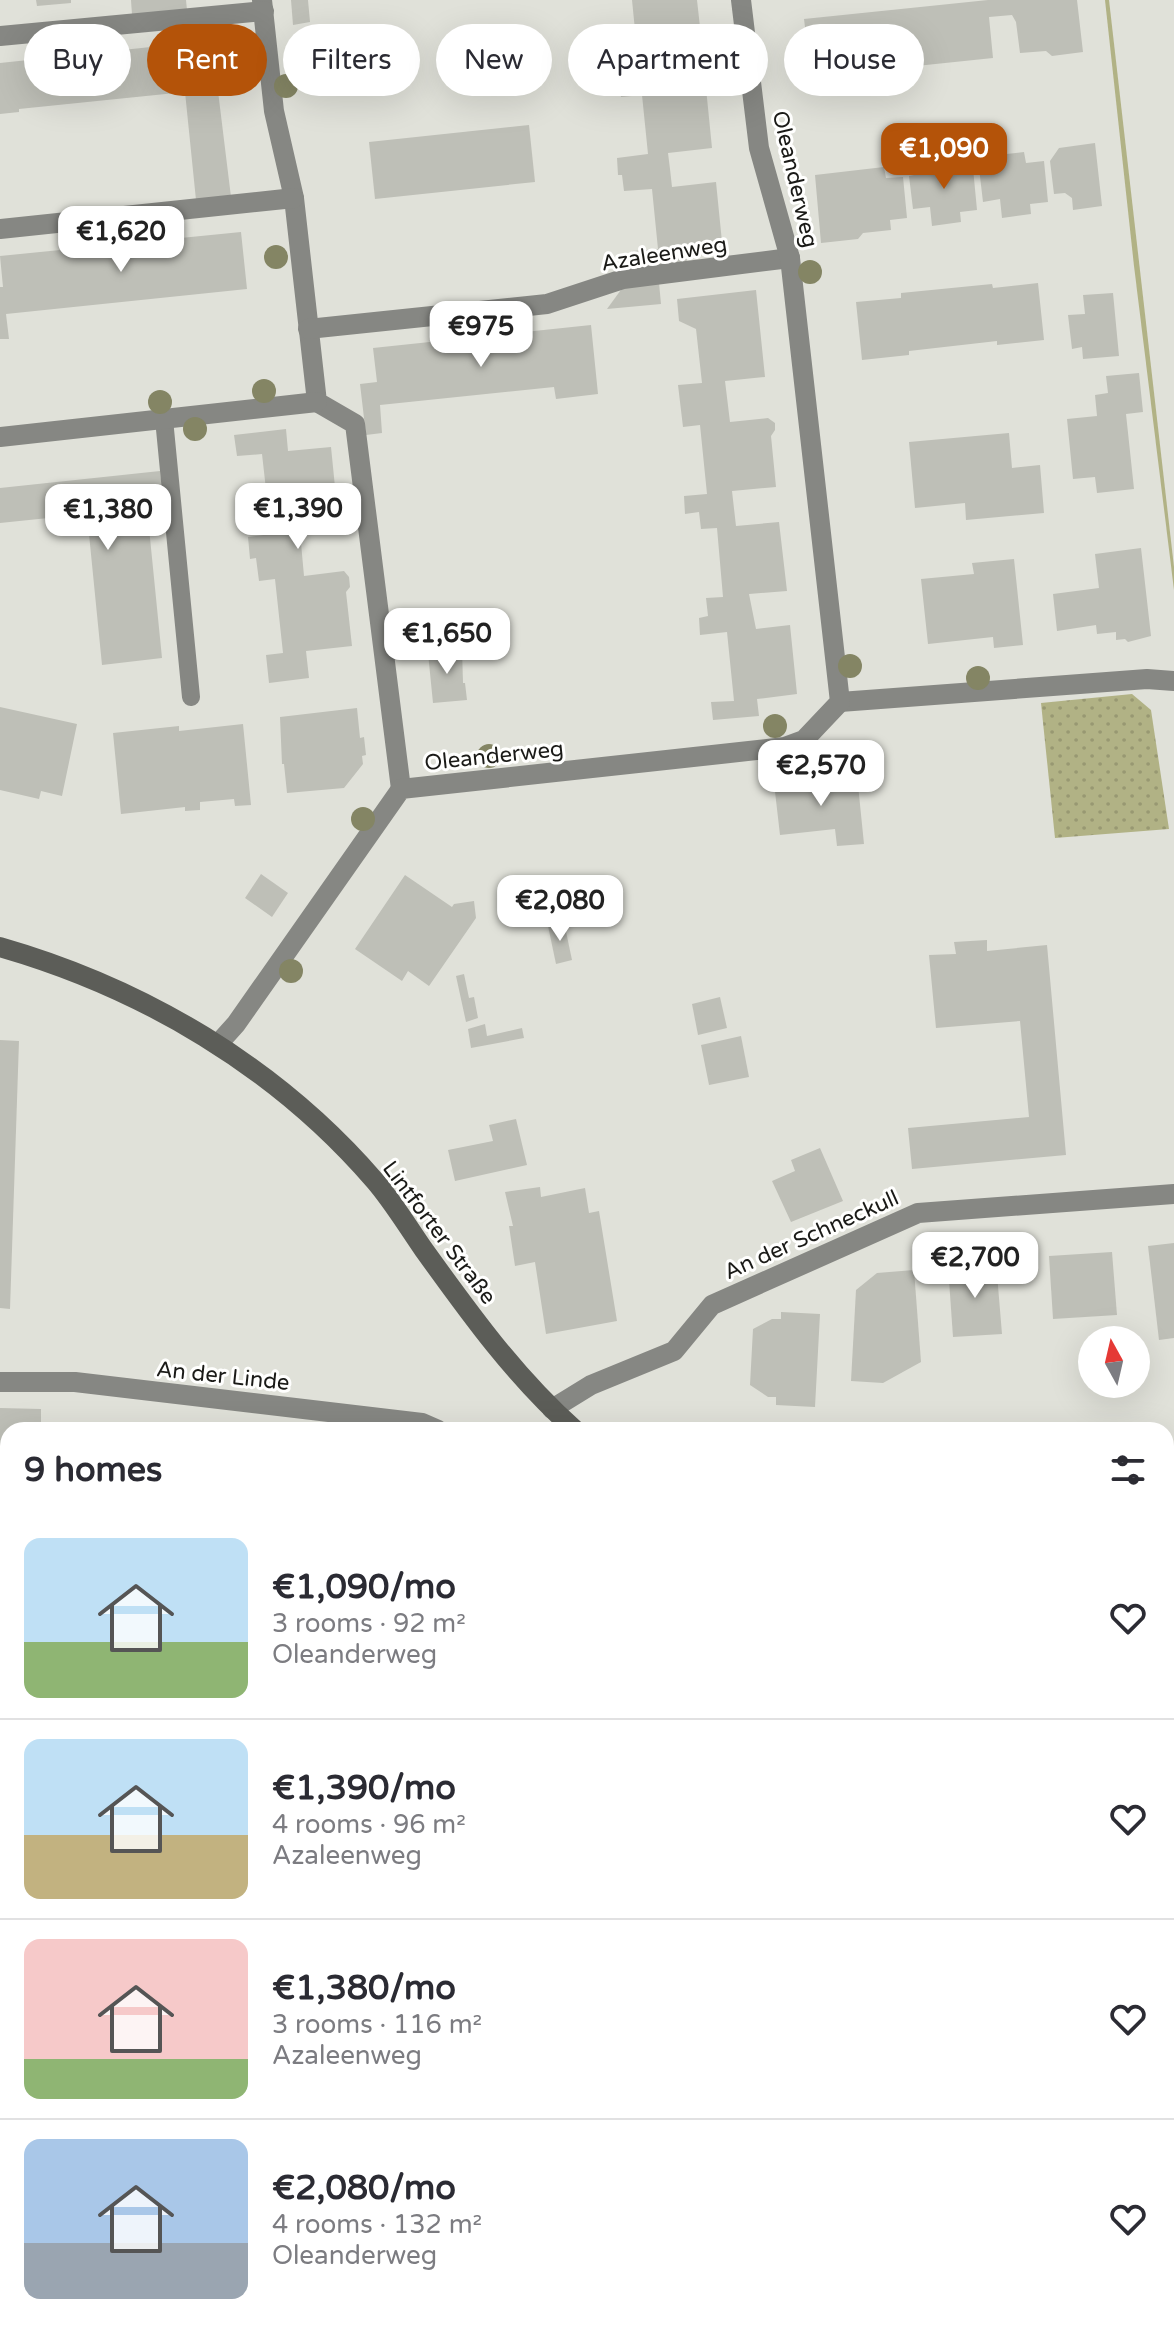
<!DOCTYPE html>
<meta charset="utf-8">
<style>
body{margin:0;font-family:"Varela Round",sans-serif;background:#f7f7f7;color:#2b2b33;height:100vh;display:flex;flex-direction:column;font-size:30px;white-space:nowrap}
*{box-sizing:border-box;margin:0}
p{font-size:26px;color:#7c7c81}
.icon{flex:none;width:44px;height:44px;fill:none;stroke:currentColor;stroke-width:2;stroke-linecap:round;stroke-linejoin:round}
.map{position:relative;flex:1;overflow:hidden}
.panel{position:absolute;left:0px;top:1422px;width:1174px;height:914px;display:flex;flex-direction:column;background:#fff;border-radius:24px 24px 0 0;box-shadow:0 8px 32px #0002}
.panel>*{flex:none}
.banner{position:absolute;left:24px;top:24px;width:1126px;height:72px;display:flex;gap:16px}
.needle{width:52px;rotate:352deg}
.tools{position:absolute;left:1078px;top:1326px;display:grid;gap:16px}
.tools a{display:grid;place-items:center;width:72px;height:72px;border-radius:50%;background:#fff;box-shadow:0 8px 32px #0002;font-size:40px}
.price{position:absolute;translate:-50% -68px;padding:0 18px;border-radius:16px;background:#fff;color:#222;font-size:26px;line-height:52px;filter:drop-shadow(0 2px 4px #0008)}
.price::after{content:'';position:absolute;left:50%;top:48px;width:24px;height:18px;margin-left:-12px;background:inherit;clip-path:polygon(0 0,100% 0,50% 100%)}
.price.on{background:#b45309;color:#fff}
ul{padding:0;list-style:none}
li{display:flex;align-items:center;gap:24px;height:200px;padding:0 24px}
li+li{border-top:2px solid #e1e1e2}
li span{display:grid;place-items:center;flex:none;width:224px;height:160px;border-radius:16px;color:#555}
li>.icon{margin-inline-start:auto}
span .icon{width:96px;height:96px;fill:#fffc;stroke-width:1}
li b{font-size:34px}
h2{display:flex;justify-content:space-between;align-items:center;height:96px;padding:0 24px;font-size:34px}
.pill{padding:0 28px;border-radius:36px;background:#fff;box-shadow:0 8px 32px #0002;font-size:28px;line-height:72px}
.pill.on{background:#b45309;color:#fff}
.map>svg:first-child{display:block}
.green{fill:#b1b285}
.park{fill:url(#park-dots)}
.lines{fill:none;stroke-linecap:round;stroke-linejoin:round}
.stream{stroke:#9d9e5e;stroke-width:12}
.river{stroke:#9d9e5e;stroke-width:70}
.building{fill:#bebfb7}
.lane{stroke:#868783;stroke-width:18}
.street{stroke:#868783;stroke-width:20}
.secondary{stroke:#5c5d58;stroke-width:20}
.tree{fill:#848564}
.labels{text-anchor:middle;stroke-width:6;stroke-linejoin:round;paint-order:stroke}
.street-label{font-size:22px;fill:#1a1a17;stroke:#fffffe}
</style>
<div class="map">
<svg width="1174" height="2335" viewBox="0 0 1174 2335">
<defs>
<pattern id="park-dots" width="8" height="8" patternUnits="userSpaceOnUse" patternTransform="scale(2)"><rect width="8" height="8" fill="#b1b285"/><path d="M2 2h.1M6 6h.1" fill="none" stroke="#989872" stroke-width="1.8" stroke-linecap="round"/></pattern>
</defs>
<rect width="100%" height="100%" fill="#e0e1d9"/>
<polygon class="green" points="1105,0 1109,0 1174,567 1174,590 1134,266"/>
<g class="park">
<polygon points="1132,694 1151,710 1169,829 1055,838 1041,703"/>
<polygon points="117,2328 294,2328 291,2335 114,2335"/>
</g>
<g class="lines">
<polyline class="stream" points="182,2335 185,2328"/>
<polyline class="river" points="1166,1507 1174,1504"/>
</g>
<g class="building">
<polygon points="36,0 71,0 71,3 37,6"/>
<polygon points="131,0 186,0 187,10 132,15"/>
<polygon points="291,0 308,0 310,22 293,25"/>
<polygon points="632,0 697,0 703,54 666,57 670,92 706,88 712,148 668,153 670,169 672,187 716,182 722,242 685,246 687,263 634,269 632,251 658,249 652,189 624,191 622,175 618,175 617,158 648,154 642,95 621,97 619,80 627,79 626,62 638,60"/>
<polygon points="988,0 1077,0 1083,52 1052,56 1046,51 1020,53 1016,22 1012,15 989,17 993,58 811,77 804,19"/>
<polygon points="210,26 231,197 196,200 185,92 19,109 19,112 0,114 0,63 179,44 178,29"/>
<polygon points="529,125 535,182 375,199 369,142"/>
<polygon points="1095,143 1102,206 1073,210 1072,198 1065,193 1054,194 1050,161 1059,148"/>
<polygon points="1024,152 1026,163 1044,161 1048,202 1030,204 1031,214 1002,218 1000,199 983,202 979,168 989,167 988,156"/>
<polygon points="954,159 955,171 973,168 977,210 960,212 961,222 932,226 930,207 913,209 909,176 919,174 918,163"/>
<polygon points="884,167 886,178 903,177 907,218 890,220 891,230 863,233 858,239 821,243 815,175"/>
<polygon points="241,232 247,289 6,314 9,339 0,339 0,287 3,287 0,256"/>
<polygon points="659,283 661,304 607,309 623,287"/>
<polygon points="1038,283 1044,340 997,345 997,341 909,351 909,355 862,360 856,302 901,298 901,293 992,284 993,288"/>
<polygon points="756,290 765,377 725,381 730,422 768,418 775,423 775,430 771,436 776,487 732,491 736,526 779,522 787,591 749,594 756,629 790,625 797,694 757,699 759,716 713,720 711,702 734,701 727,632 700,635 699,618 708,616 706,598 723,597 717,528 701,529 699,512 685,514 684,496 707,494 700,425 683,427 678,385 702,383 696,329 679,321 677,299"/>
<polygon points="1113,293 1119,356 1083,359 1082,347 1072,349 1068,315 1085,314 1083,295"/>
<polygon points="591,325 598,394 556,399 554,387 380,405 382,433 366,435 360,384 377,382 373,348"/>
<polygon points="1139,373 1143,412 1126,414 1134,489 1097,493 1095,477 1073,479 1067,419 1097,416 1095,395 1108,393 1106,376"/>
<polygon points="286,429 288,451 331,447 335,487 318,488 335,488 339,527 300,532 304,576 344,571 349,577 350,587 346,592 352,646 306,651 309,678 269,683 266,655 283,653 275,579 259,581 256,558 250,559 248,537 271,534 262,454 237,456 234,435"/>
<polygon points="1009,433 1012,468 1040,465 1044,513 966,520 965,503 915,508 909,442"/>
<polygon points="160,471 164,506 147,508 162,658 102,665 87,514 0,523 0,488"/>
<polygon points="1141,548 1151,636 1128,642 1125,639 1116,640 1116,632 1097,634 1096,625 1057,631 1053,594 1099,588 1095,554"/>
<polygon points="1014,559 1023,645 994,648 993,637 928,644 921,579 974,574 972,563"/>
<polygon points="456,616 458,631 425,635 424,619"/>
<polygon points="462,649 463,683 465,683 467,700 433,703 428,653"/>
<polygon points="0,707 77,724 62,796 41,791 39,799 0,790"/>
<polygon points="357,708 360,738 364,737 366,755 362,756 363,764 344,788 287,793 284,764 282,764 280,717"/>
<polygon points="243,724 251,805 235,806 234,799 200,802 200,810 185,811 185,807 121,814 113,733 179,726 179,731"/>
<polygon points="857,775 864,844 837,846 835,829 780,835 774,783"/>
<polygon points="261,874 288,893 272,917 245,898"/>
<polygon points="405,875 452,907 454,904 474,901 476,918 429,986 408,971 402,981 355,949"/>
<polygon points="564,922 572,960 556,964 548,926"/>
<polygon points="987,940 987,951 1047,945 1066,1155 912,1169 908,1128 1029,1117 1020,1021 936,1028 929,955 956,954 954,942"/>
<polygon points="464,974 469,998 474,997 478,1018 466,1022 456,976"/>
<polygon points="720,997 727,1028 698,1035 692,1004"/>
<polygon points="485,1024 487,1036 522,1028 524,1038 471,1048 468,1029"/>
<polygon points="741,1036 749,1077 709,1085 701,1045"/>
<polygon points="0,1040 19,1041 10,1309 0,1308"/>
<polygon points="516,1119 527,1165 455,1181 448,1150 493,1141 489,1125"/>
<polygon points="820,1148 843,1201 791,1222 772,1181 795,1171 791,1160"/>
<polygon points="540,1187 541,1197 585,1188 589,1213 599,1211 617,1321 546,1334 535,1262 515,1266 509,1226 513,1226 505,1192"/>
<polygon points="1174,1243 1174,1338 1159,1340 1148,1246"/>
<polygon points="1112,1252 1117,1315 1053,1319 1049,1256"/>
<polygon points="996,1262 1002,1334 953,1337 948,1266"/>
<polygon points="914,1270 921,1362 883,1383 851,1381 856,1290 877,1273"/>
<polygon points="781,1312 820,1314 815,1407 776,1405 776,1397 768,1397 750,1385 753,1329 772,1319 781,1319"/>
<polygon points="0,1408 41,1409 41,1430 8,1430 8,1474 0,1474"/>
<polygon points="803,1424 832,1425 832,1430 803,1430"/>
<polygon points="4,1812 8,1825 8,1866 0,1869 0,1814"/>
<polygon points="0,1915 8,1917 8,1936 1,1958"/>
<polygon points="7,2006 8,2006 8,2073 0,2071 0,2037"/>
<polygon points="8,2252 8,2308 0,2306 0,2278"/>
<polygon points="74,2328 111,2328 108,2335 71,2335"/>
</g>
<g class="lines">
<g class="lane">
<polyline points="164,419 191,697"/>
<polyline points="1166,1839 1174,1831"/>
</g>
<g class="street">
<polyline points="262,0 274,111 294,198 317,402 355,424 401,789"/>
<polyline points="0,36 264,11"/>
<polyline points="0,229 294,198"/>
<polyline points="308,329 547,304 623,279 790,258"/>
<polyline points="0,437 317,402"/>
<polyline points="840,702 1147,679 1174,681"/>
<polyline points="218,1044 236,1024 401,789 785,747 804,740 840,702 790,258 759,148 741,0"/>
<polyline points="0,1382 75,1382 422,1423 438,1430"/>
<polyline points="552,1409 591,1385 674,1351 712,1305 918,1213 1174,1194"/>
<polyline points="0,2116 8,2120"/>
</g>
<g class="secondary">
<path d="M0 947C143 988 277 1067 375 1181 393 1202 408 1227 424 1250 470 1314 516 1378 575 1430"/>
<polyline points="1166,1779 1174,1783"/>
</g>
</g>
<g class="tree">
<circle cx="286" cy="86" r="12"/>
<circle cx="276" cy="257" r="12"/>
<circle cx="810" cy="272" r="12"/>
<circle cx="264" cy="391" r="12"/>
<circle cx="160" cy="402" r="12"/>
<circle cx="195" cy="429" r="12"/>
<circle cx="850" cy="666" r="12"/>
<circle cx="978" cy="678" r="12"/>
<circle cx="775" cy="726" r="12"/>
<circle cx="489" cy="756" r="12"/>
<circle cx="363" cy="819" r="12"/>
<circle cx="291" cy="971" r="12"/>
</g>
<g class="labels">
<g class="street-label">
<text transform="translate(796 179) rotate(77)" y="8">Oleanderweg</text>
<text transform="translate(664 253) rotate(-9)" y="8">Azaleenweg</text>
<text transform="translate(494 755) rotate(-6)" y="8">Oleanderweg</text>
<text transform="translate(440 1232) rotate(53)" y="8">Lintforter Straße</text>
<text transform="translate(811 1234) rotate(-24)" y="8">An der Schneckull</text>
<text transform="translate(223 1375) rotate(6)" y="8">An der Linde</text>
</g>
</g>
</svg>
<div class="tools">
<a><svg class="needle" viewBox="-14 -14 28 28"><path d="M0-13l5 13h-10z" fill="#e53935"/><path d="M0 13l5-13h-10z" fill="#7c7c81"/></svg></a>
</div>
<b class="price on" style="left:944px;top:191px">€1,090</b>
<b class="price" style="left:121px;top:274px">€1,620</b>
<b class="price" style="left:481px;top:369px">€975</b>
<b class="price" style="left:298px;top:551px">€1,390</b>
<b class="price" style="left:108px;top:552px">€1,380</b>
<b class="price" style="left:447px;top:676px">€1,650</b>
<b class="price" style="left:821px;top:808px">€2,570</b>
<b class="price" style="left:560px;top:943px">€2,080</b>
<b class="price" style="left:975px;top:1300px">€2,700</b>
<div class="banner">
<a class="pill">Buy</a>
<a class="pill on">Rent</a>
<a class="pill">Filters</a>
<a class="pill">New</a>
<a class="pill">Apartment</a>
<a class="pill">House</a>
</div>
<section class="panel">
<h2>9 homes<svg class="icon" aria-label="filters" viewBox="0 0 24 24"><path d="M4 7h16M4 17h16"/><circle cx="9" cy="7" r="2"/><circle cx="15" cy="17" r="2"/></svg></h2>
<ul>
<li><span style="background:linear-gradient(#bfe0f5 65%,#8fb573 0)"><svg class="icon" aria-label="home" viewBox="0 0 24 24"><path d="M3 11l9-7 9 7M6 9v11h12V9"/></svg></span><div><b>€1,090/mo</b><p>3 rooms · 92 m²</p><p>Oleanderweg</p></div><svg class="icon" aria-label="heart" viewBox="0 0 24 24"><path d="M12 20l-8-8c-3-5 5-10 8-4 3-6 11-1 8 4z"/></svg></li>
<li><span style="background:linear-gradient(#bfe0f5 60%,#c2b280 0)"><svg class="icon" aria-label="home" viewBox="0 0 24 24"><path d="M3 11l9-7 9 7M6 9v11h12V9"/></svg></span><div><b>€1,390/mo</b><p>4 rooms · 96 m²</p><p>Azaleenweg</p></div><svg class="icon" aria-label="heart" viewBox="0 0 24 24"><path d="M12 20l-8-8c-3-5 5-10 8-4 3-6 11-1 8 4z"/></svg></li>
<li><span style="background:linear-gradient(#f6c9c9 75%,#8fb573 0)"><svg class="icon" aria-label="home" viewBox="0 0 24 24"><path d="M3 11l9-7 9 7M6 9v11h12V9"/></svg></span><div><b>€1,380/mo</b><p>3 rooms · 116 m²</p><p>Azaleenweg</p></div><svg class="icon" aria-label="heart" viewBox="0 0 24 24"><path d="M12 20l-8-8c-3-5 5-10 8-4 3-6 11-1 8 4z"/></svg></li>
<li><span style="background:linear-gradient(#a9c7e8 65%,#9aa5b1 0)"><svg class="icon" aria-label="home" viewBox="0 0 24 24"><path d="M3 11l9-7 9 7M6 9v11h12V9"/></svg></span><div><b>€2,080/mo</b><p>4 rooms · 132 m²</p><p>Oleanderweg</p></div><svg class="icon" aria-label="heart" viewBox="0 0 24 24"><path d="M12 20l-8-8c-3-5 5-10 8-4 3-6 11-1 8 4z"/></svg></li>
</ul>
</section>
</div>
